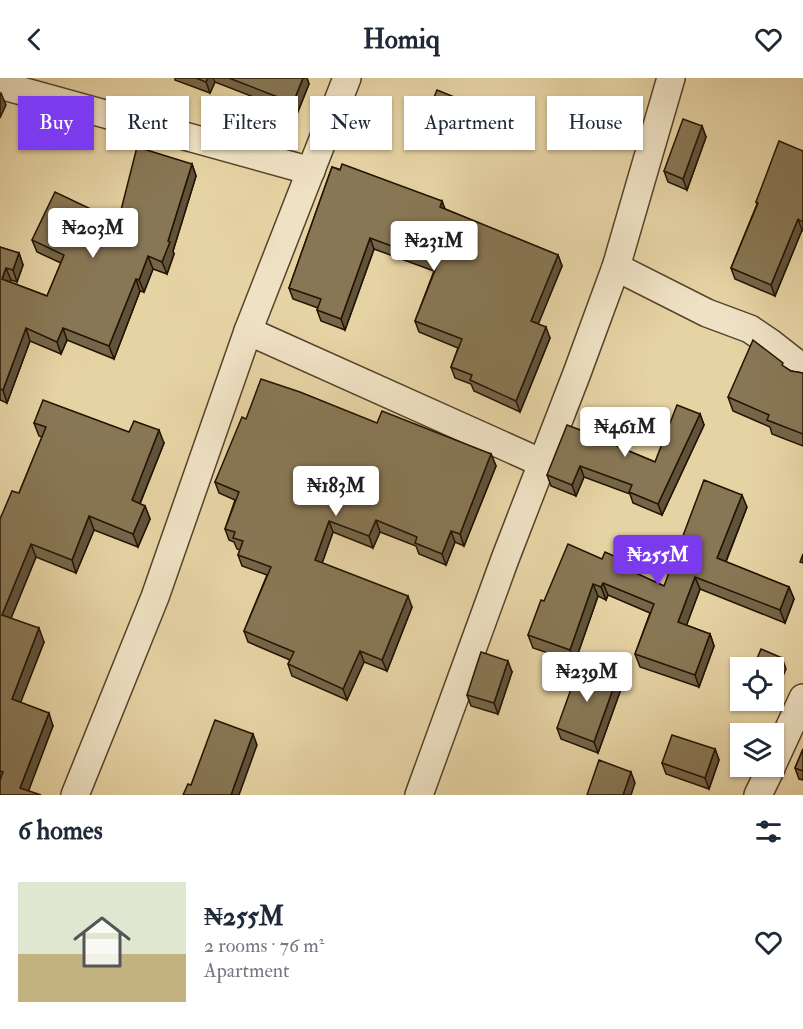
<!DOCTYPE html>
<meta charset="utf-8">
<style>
body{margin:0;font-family:"IM FELL Double Pica",serif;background:#f6f6f7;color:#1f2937;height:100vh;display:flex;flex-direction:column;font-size:22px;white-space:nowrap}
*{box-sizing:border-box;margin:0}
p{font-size:20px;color:#747a83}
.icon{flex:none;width:33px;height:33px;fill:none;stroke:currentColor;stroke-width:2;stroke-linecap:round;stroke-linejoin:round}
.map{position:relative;height:717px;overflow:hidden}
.sheet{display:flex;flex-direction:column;background:#fff;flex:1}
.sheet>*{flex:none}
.top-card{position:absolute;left:18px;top:18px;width:768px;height:54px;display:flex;gap:12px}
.fabs{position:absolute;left:730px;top:579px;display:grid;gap:12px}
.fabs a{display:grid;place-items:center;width:54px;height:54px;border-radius:0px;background:#fff;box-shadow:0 2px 4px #0004;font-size:30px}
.price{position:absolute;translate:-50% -51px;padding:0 14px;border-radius:6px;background:#fff;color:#222;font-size:20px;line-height:39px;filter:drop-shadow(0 2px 3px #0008)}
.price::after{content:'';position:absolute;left:50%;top:36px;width:18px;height:14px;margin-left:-9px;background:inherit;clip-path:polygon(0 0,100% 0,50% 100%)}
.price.selected{background:#7c3aed;color:#fff}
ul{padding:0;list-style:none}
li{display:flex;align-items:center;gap:18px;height:150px;padding:0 18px}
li+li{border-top:2px solid #e0e1e3}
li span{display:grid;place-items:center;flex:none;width:168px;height:120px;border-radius:0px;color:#555}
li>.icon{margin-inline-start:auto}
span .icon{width:72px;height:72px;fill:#fffc;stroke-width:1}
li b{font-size:26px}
h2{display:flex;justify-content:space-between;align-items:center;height:72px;padding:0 18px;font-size:26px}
.pill{padding:0 21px;border-radius:0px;background:#fff;box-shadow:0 2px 4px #0004;font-size:21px;line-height:54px}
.pill.selected{background:#7c3aed;color:#fff}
header{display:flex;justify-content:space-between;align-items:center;height:78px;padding:0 18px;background:#fff;font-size:27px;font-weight:700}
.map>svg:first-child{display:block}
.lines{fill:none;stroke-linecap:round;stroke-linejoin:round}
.minor-casing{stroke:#544329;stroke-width:30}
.minor{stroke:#efe2c4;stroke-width:27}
.wall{fill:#756649;stroke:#231300;stroke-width:1.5}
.shaded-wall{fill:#5f533c;stroke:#231300;stroke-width:1.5}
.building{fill:#875;stroke:#231300;stroke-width:1.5}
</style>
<header><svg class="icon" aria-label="back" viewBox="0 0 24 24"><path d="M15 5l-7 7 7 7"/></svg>Homiq<svg class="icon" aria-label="heart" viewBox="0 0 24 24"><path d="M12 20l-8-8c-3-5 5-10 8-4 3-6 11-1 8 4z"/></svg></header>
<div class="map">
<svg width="803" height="717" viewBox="0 0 803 717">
<rect width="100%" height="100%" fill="#e6d3a4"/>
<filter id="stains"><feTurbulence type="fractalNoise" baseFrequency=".00333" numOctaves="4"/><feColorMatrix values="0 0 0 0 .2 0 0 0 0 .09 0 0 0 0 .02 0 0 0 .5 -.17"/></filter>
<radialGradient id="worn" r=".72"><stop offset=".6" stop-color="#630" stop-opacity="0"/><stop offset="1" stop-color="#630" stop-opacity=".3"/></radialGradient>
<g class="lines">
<g class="minor-casing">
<g id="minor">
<polyline points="0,7 311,93"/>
<polyline points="616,189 707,235 750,251 772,266 800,288 803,293"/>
<polyline points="248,253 542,385"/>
<polyline points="774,683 803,620"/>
<polyline points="75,717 155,519 248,253 347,0"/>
<polyline points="419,717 505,481 577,295 616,189 671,0"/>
<polyline points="758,717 772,688"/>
</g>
</g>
<use href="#minor" class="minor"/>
</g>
<g class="wall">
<polygon points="175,0 307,0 309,6 297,36 215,4 210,15 175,2"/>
<polygon points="481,30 485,41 474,69 429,52 425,41"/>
<polygon points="702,48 706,59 687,112 668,104 664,93"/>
<polygon points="803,73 803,153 802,152 775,218 735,201 731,190 757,126 756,124"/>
<polygon points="192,86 196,98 173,173 174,176 167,196 153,191 144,214 140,213 114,281 67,262 61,276 30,263 7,325 0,322 0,169 19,175 23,187 17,204 11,202 10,204 47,218 61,185 37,174 32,162 118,144"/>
<polygon points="332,89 442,123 445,131 558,177 562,188 538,246 550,260 520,334 474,313 471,306 455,300 451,289 458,270 419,254 415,243 434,193 374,171 345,252 321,243 317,232 318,230 293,221 289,210"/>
<polygon points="784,289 791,293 803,295 803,368 772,356 770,349 733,333 728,319"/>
<polygon points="700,336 704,347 662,437 633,425 630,416 584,399 576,418 551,408 547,397 619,369 655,384"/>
<polygon points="246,341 377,345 491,376 496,388 464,468 455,464 446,487 419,476 416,468 380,454 373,470 333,454 322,485 412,529 387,593 364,584 347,622 292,598 288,586 290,582 248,564 244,553 267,497 242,488 238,477 240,472 237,471 234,464 229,462 225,451 235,422 219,415 215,404"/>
<polygon points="34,345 129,354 164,365 140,426 145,428 150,441 138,469 94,452 76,495 36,479 11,540 44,564 20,624 53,648 0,717 0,441 19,415 42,359 39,358"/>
<polygon points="747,429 726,484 789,509 794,521 785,545 700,511 686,547 710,556 714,568 699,609 640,589 635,576 650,535 608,517 606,522 598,518 575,584 533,570 528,557 544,523 602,481 630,485 633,494 664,508"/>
<polygon points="512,594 498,636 471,628 467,617"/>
<polygon points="621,611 598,675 561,661 557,650"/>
<polygon points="761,622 772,622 771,626"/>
<polygon points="715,671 719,682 709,711 666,696 662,685"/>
<polygon points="803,671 803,702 799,701 795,690"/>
</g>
<g class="shaded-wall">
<polygon points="208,0 213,0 215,4 210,15 206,4"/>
<polygon points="303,0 307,0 309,6 297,36 293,25"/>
<polygon points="1,15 6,27 0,40 0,17"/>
<polygon points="481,30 485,41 474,69 470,58"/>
<polygon points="702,48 706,59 687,112 683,101"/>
<polygon points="192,86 196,98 173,173 174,176 167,196 162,184 168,163"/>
<polygon points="442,123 446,134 440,129"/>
<polygon points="798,141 802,152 775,218 771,207"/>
<polygon points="370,160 374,171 345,252 341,241"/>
<polygon points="19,175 23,187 17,204 13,192"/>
<polygon points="558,177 562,188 535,254 531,243"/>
<polygon points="148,178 153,191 144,214 139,202"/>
<polygon points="6,190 11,202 6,213 2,201"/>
<polygon points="136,201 140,213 114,281 109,268"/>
<polygon points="546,249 550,260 520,334 516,323"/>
<polygon points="26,250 30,263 7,325 3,312"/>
<polygon points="63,250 67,262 61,276 57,264"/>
<polygon points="700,336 704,347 662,437 658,426"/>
<polygon points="159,352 164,365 136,435 132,422"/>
<polygon points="491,376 496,388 464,468 460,456"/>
<polygon points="580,388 584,399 576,418 572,407"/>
<polygon points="742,417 747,429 722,493 717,480"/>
<polygon points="145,428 150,441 138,469 133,456"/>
<polygon points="89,438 94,452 76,495 72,482"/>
<polygon points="376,442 380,454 373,470 369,458"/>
<polygon points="329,443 333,454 319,494 315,482"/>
<polygon points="451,453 455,464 446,487 442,476"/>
<polygon points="31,466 36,479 7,550 2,537"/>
<polygon points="630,485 634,497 627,491"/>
<polygon points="695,499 700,511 683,557 678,544"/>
<polygon points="603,505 608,517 606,522 601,509"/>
<polygon points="593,506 598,518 575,584 570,572"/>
<polygon points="789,509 794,521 785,545 780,532"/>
<polygon points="408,518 412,529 387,593 382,582"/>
<polygon points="39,550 44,564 17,634 12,621"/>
<polygon points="710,556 714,568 699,609 695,597"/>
<polygon points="360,573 364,584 347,622 343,611"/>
<polygon points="782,580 786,591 774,619 774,599"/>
<polygon points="508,583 512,594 498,636 494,625"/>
<polygon points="617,600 621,611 598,675 594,664"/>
<polygon points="49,635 53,648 27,717 20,710"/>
<polygon points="253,656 257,667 239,717 231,717"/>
<polygon points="715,671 719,682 709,711 705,700"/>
<polygon points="631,694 635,705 631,717 623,717"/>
</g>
<g class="building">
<polygon points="196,0 208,0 206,4"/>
<polygon points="229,0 303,0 293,25"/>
<polygon points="437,12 481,30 470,58 425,41"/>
<polygon points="683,41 702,48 683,101 664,93"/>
<polygon points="779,63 803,73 803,144 798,141 771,207 731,190 758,125 756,124"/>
<polygon points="137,69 192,86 168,163 170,164 162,184 148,178 139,202 136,201 109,268 63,250 57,264 26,250 3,312 0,311 0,169 19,175 13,192 6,190 2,201 47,218 64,177 32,162 55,114 118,144"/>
<polygon points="342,86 442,123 440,129 558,177 531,243 546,249 516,323 470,302 472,297 451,289 462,261 415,243 438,185 370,160 341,241 317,232 321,221 289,210 332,89 340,92"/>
<polygon points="753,262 783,285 782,287 791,293 803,295 803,356 767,342 769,337 728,319"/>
<polygon points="261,301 300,314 377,345 382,333 491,376 460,456 451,453 442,476 415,465 417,459 376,442 369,458 329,443 315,482 408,518 382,582 360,573 343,611 288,586 294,574 244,553 271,489 238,477 243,463 233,460 235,454 225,451 239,414 215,404 242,339 246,341"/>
<polygon points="43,322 129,354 134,343 159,352 132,422 145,428 133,456 89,438 72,482 31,466 2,537 39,550 12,621 49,635 20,710 41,717 0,717 0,702 3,694 0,693 0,441 12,413 19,415 46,349 34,345"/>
<polygon points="677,327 700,336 658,426 629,414 632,407 580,388 572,407 547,397 567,347 618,366 617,368 655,384"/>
<polygon points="704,402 742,417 717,480 789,509 780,532 695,499 678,544 710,556 695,597 635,576 654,526 603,505 601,509 593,506 570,572 528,557 541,522 544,523 568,466 602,481 605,474 630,485 627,491 664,508"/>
<polygon points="803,476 803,485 800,484"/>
<polygon points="761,571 782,580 774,599 774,590 753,590"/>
<polygon points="481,574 508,583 494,625 467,617"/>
<polygon points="580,586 617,600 594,664 557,650"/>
<polygon points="215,642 253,656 231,717 183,717 188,706 191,707"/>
<polygon points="672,657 715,671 705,700 662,685"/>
<polygon points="803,671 803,693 795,690"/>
<polygon points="599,682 631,694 623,717 587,717"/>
</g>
<rect width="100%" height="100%" filter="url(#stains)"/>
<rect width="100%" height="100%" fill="url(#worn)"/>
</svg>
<div class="fabs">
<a><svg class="icon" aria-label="locate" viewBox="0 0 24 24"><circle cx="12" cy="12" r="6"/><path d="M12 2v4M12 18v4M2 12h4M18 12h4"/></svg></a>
<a><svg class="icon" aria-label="layers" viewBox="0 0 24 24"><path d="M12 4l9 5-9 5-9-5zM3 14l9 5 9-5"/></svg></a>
</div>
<b class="price" style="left:93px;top:181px">₦203M</b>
<b class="price" style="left:434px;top:194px">₦231M</b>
<b class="price" style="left:625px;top:380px">₦461M</b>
<b class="price" style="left:336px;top:439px">₦183M</b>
<b class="price selected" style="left:658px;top:508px">₦255M</b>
<b class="price" style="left:587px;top:625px">₦239M</b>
<div class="top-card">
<a class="pill selected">Buy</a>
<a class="pill">Rent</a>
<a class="pill">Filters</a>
<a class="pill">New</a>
<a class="pill">Apartment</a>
<a class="pill">House</a>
</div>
</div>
<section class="sheet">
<h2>6 homes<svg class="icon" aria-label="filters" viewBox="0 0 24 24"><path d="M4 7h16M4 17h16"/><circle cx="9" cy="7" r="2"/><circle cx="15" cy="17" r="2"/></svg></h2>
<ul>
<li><span style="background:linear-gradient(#dfe7d0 60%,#c2b280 0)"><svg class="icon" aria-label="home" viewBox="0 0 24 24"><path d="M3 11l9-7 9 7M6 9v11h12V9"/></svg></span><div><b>₦255M</b><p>2 rooms · 76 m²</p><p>Apartment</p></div><svg class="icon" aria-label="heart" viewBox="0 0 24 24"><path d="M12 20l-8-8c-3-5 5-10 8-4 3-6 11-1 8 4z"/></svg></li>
</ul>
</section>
